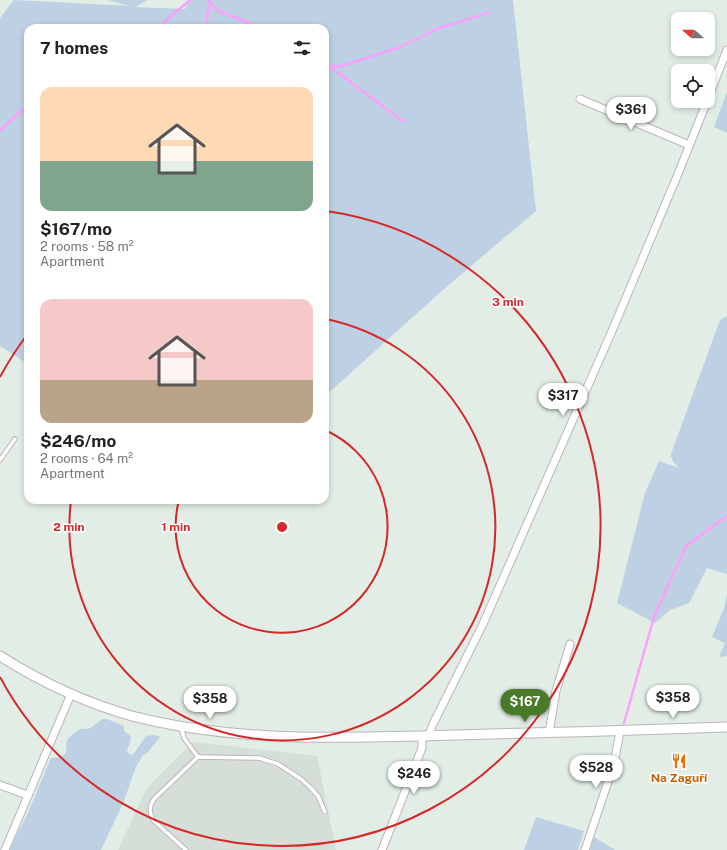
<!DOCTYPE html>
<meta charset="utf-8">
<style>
body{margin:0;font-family:"Public Sans",sans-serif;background:#f6f6f6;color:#222;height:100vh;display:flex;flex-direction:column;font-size:15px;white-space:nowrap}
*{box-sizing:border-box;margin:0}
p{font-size:13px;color:#767676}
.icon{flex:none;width:22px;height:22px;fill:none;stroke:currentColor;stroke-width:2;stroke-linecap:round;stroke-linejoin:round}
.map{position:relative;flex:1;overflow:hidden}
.drawer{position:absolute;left:24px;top:24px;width:305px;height:480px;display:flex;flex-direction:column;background:#fff;border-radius:12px;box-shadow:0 2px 6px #0003}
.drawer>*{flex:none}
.needle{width:26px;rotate:290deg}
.fabs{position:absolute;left:671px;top:12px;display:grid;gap:8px}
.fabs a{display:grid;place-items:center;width:44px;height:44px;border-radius:8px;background:#fff;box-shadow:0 2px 6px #0003;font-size:20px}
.price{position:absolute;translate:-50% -34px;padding:0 9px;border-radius:14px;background:#fff;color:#222;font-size:13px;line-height:26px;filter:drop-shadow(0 1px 2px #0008)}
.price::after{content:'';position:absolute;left:50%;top:24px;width:12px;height:9px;margin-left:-6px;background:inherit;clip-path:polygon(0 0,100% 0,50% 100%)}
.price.active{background:#487a28;color:#fff}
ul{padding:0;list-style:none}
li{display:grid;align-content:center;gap:8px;height:212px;padding:0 16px}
li span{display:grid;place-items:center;height:124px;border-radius:12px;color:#555}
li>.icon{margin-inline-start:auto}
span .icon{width:72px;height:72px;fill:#fffc;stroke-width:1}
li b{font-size:17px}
h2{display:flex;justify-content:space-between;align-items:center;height:48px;padding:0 16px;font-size:17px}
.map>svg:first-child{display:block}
.industrial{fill:#d6ded8}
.green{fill:#bed0e4}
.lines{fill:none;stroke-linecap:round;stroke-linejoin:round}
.stream{stroke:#faa1fe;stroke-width:2.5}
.service-casing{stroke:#bcb4bb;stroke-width:5.5}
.minor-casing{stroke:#bcb4bb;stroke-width:9}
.tertiary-casing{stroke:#bcb4bb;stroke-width:11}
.service{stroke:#fff;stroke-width:3.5}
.minor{stroke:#fff;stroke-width:7}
.tertiary{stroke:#fff;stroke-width:9}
.ring{fill:none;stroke:#d62828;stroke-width:2}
.labels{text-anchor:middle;stroke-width:3;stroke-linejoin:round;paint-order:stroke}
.food-label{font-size:12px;font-weight:bold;fill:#c56008;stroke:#fff}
.centre{fill:#d62828;stroke:#fff;stroke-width:2}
.ring-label{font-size:12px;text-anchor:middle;font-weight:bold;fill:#d62828;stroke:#fff;stroke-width:3;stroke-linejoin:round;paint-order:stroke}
</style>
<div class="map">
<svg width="727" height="850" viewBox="0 0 727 850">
<rect width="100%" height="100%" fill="#e2ede5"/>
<polygon class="industrial" points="193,742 317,756 336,850 118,850 146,789"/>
<g class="green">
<polygon points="14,0 131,6 107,0 148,0 135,7 185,9 188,0 513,0 536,211 444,289 325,396 325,28 28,28 28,364 0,346 0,18"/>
<polygon points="727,92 727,133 714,127"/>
<path d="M727 316V574L707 568 689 603 670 610 655 623 617 603 645 493 659 461 679 468C675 464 671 460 671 454L720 320Z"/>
<polygon points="727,594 727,656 719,657 725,643 712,637 724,608"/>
<path d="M103 719H107L124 726V731L130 735 131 739 127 751 129 754 133 755 146 736 155 735 160 737 147 753 142 756 135 769 124 801 101 850H10L18 832 27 815 51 758C54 757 57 758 60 757 69 755 65 747 67 741 68 738 73 734 76 732 81 727 85 730 90 728 95 726 97 722 103 719Z"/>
<polygon points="536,817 584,831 578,850 524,850"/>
<polygon points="594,837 615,850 590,850"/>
</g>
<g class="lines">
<g class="stream">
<polyline points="209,1 218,11 263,28"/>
<polyline points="157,28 190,0"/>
<polyline points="206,28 209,1"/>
<polyline points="325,63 404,122"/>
<polyline points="329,66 342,66 400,47 439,28 488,13"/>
<polyline points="0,130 28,105"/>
<polyline points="624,723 654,617 686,546 727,516"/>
</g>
<g class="service-casing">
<g id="service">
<polyline points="0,460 15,439"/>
<polyline points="181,727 184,738 198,757"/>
<path d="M186 850 153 820C149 812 149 806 154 799L198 757 259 758 278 764 301 779 311 788 318 796 325 812"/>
</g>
</g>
<g class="minor-casing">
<g id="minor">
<polyline points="708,98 727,50"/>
<polyline points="580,99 689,145"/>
<polyline points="549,733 556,691 570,644"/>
<polyline points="429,736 432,726 483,624 612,331 678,174 707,101"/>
<polyline points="0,785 27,795"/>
<polyline points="5,850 71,694"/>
<polyline points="382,850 422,748 422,736"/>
<polyline points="585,850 614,764 620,731"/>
</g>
</g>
<g class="tertiary-casing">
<path id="tertiary" d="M0 656C41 682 86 703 132 716 237 743 347 738 455 735 546 733 636 730 727 727"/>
</g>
<use href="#service" class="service"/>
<use href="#minor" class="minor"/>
<use href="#tertiary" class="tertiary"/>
</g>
<g class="ring">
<path d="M325 430A106 106 0 1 1 179 500"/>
<path d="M326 319A213 213 0 1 1 71 501"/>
<path d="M0 377A319 319 0 0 1 27 335M326 211A319 319 0 1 1 0 677"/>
</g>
<defs>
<g id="restaurant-bare" transform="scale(1.2)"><path d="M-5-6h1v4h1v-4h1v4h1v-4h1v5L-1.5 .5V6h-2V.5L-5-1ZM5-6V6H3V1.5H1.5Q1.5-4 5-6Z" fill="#e8710a" stroke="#fff" stroke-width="2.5" paint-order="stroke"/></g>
</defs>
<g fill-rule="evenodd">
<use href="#restaurant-bare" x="679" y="761"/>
</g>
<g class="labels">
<g class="food-label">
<text x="679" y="782">Na Zaguří</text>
</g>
</g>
<circle cx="282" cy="527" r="6" class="centre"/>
<g class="ring-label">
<text x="508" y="306">3 min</text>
<text x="69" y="531">2 min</text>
<text x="176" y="531">1 min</text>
</g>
</svg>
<div class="fabs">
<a><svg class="needle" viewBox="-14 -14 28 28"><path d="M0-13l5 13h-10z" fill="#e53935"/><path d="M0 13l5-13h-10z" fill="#767676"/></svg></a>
<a><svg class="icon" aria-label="locate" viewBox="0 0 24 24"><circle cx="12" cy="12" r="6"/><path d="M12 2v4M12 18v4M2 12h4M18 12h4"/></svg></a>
</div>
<b class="price" style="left:631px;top:131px">$361</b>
<b class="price" style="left:563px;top:417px">$317</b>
<b class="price" style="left:673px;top:719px">$358</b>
<b class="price" style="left:210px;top:720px">$358</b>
<b class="price active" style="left:525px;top:723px">$167</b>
<b class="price" style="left:596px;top:789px">$528</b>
<b class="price" style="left:414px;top:795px">$246</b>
<section class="drawer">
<h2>7 homes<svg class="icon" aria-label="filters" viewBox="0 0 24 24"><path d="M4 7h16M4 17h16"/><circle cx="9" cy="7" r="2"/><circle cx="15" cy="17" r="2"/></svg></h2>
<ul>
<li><span style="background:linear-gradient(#ffd9b3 60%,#7fa58c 0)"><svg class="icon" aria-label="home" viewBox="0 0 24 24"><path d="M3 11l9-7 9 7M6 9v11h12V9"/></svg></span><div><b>$167/mo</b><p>2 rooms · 58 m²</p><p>Apartment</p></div></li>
<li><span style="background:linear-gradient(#f6c9c9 65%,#b9a48a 0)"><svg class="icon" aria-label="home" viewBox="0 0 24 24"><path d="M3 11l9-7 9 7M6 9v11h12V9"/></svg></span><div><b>$246/mo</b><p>2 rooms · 64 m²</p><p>Apartment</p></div></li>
</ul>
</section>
</div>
